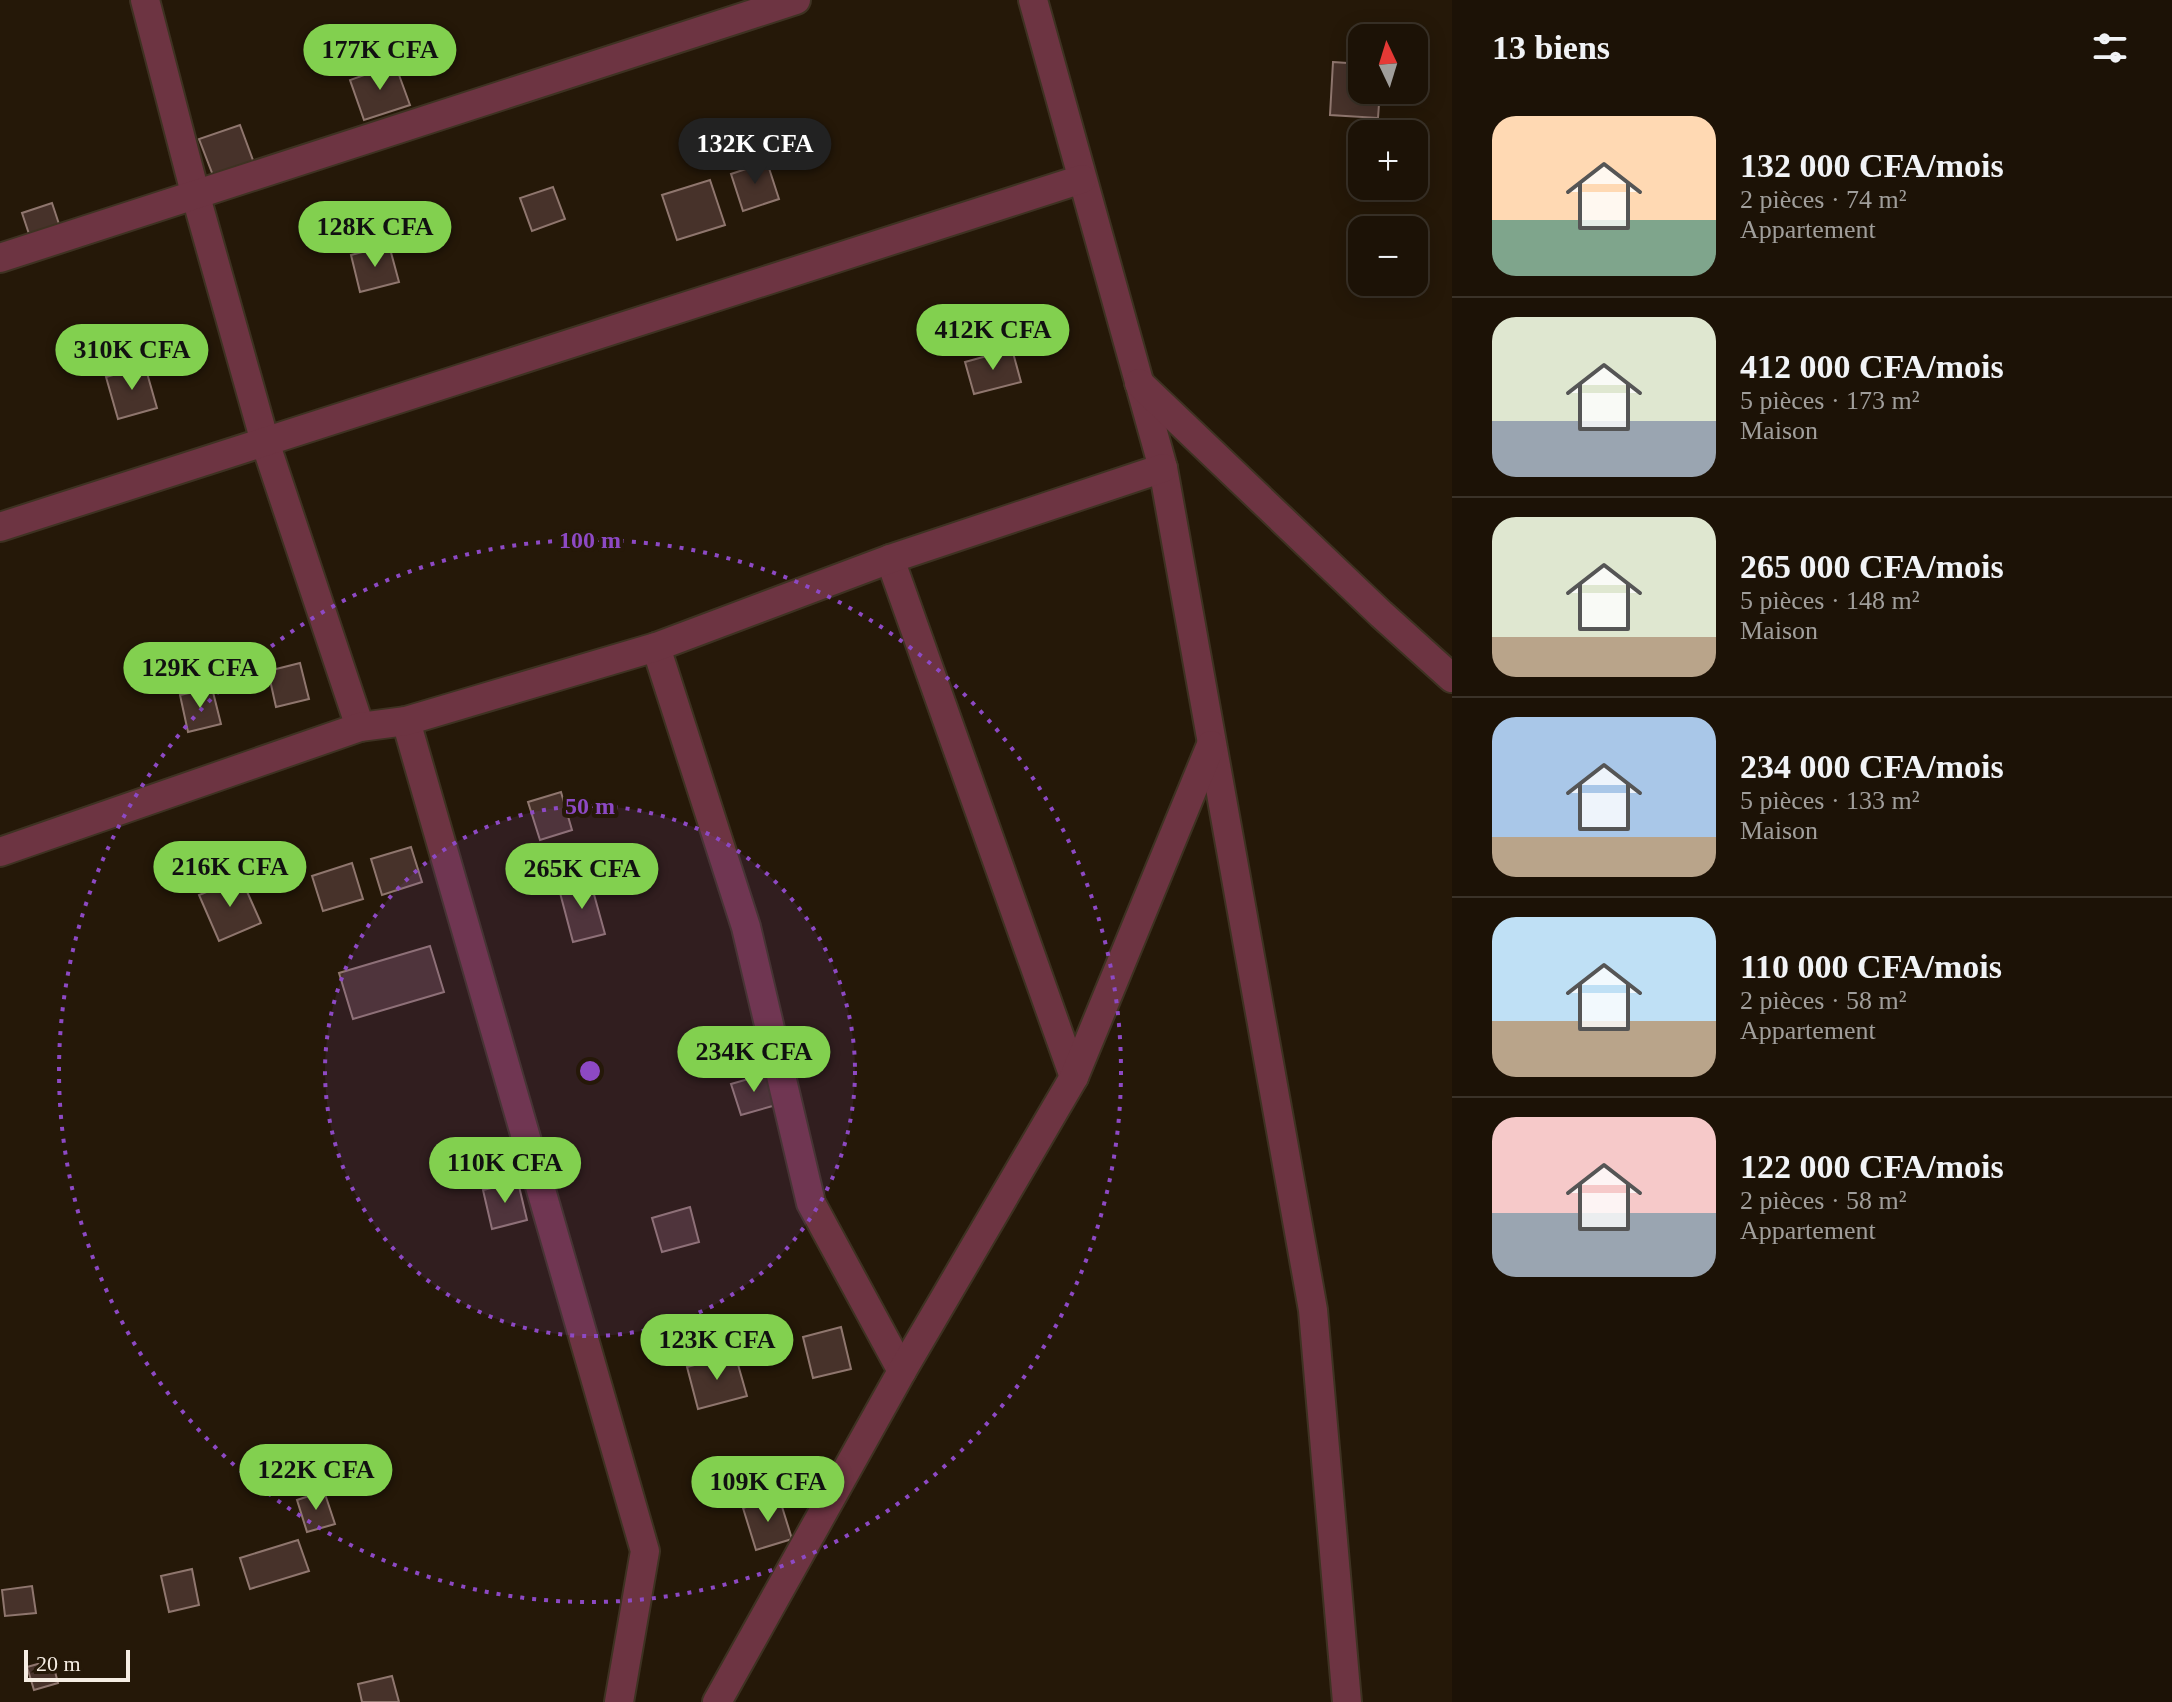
<!DOCTYPE html>
<html lang="fr">
<meta charset="utf-8">
<style>
body{margin:0;font-family:"Times New Roman",serif;background:#251b10;color:#f1f3f6;height:100vh;display:flex;flex-direction:column;font-size:30px;white-space:nowrap}
*{box-sizing:border-box;margin:0}
p{font-size:26px;color:#a09e9b}
.icon{flex:none;width:44px;height:44px;fill:none;stroke:currentColor;stroke-width:2;stroke-linecap:round;stroke-linejoin:round}
.map{position:relative;flex:1;overflow:hidden}
.sheet{display:flex;flex-direction:column;background:#1c1206;width:720px}
.sheet>*{flex:none}
.needle{width:52px;rotate:356deg}
.fabs{position:absolute;left:1348px;top:24px;display:grid;gap:16px}
.fabs a{display:grid;place-items:center;width:80px;height:80px;border-radius:16px;background:#1c1206;box-shadow:0 4px 20px #0003,0 0 0 2px #3a3228;font-size:40px}
.scale{position:absolute;left:24px;bottom:20px;width:106px;box-sizing:border-box;padding-left:8px;border:4px solid #f6ede3;border-top:0;font-size:22px;line-height:28px;white-space:nowrap;color:#f6ede3;-webkit-text-stroke:6px #251808;paint-order:stroke}
.price{position:absolute;translate:-50% -68px;padding:0 18px;border-radius:28px;background:#82d04f;color:#111;font-size:26px;line-height:52px;filter:drop-shadow(0 2px 4px #0008)}
.price::after{content:'';position:absolute;left:50%;top:48px;width:24px;height:18px;margin-left:-12px;background:inherit;clip-path:polygon(0 0,100% 0,50% 100%)}
.price.current{background:#222;color:#fff}
ul{padding:0;list-style:none}
li{display:flex;align-items:center;gap:24px;height:200px;padding:0 40px}
li+li{border-top:2px solid #3a3228}
li span{display:grid;place-items:center;flex:none;width:224px;height:160px;border-radius:24px;color:#555}
li>.icon{margin-inline-start:auto}
span .icon{width:96px;height:96px;fill:#fffc;stroke-width:1}
li b{font-size:34px}
h2{display:flex;justify-content:space-between;align-items:center;height:96px;padding:0 40px;font-size:34px}
main{display:flex;flex:1;min-height:0}
.map>svg:first-child{display:block}
.building{fill:#47322a;stroke:#8f766e;stroke-width:2}
.lines{fill:none;stroke-linecap:round;stroke-linejoin:round}
.minor-casing{stroke:#3e3222;stroke-width:32}
.minor{stroke:#6d3442;stroke-width:28}
.ring{fill:none;stroke:#8d49c4;stroke-width:4;stroke-dasharray:4 8}
.centre{fill:#8d49c4;stroke:#251808;stroke-width:4}
.ring-label{font-size:24px;text-anchor:middle;font-weight:bold;fill:#8d49c4;stroke:#251808;stroke-width:8;stroke-linejoin:round;paint-order:stroke}
</style>
<main>
<div class="map">
<svg width="1452" height="1702" viewBox="0 0 1452 1702">
<rect width="100%" height="100%" fill="#251808"/>
<g class="building">
<polygon points="1333,62 1362,64 1362,90 1380,90 1378,118 1330,115"/>
<polygon points="395,64 410,105 364,120 350,80"/>
<polygon points="240,125 254,163 214,178 199,139"/>
<polygon points="767,162 779,199 743,211 731,174"/>
<polygon points="710,180 725,225 677,240 662,195"/>
<polygon points="553,187 565,219 532,231 520,198"/>
<polygon points="52,203 61,230 31,240 22,213"/>
<polygon points="389,245 399,282 360,292 351,255"/>
<polygon points="1012,349 1021,382 974,394 965,362"/>
<polygon points="145,366 157,408 118,419 106,377"/>
<polygon points="300,663 309,699 276,707 268,671"/>
<polygon points="212,688 221,724 188,732 180,695"/>
<polygon points="561,792 572,830 540,840 528,802"/>
<polygon points="411,847 422,882 382,895 371,859"/>
<polygon points="352,863 363,899 323,911 312,876"/>
<polygon points="241,878 261,923 219,941 199,895"/>
<polygon points="590,880 605,934 573,942 559,889"/>
<polygon points="430,946 444,992 353,1019 339,973"/>
<polygon points="766,1074 776,1105 741,1115 731,1084"/>
<polygon points="518,1182 527,1220 492,1229 483,1190"/>
<polygon points="690,1207 699,1242 662,1252 652,1218"/>
<polygon points="841,1327 851,1369 813,1378 803,1337"/>
<polygon points="735,1354 747,1396 698,1409 687,1367"/>
<polygon points="324,1491 335,1524 307,1532 297,1500"/>
<polygon points="779,1497 792,1539 756,1550 743,1508"/>
<polygon points="298,1540 309,1571 250,1589 240,1558"/>
<polygon points="192,1569 199,1605 169,1612 161,1576"/>
<polygon points="32,1586 36,1613 5,1616 2,1590"/>
<polygon points="52,1660 58,1683 34,1690 27,1667"/>
<polygon points="392,1676 399,1702 362,1702 358,1684"/>
</g>
<g class="lines">
<g class="minor-casing">
<g id="minor">
<polyline points="145,0 195,193 265,442 360,727"/>
<polyline points="1033,0 1163,468 1313,1310 1347,1702"/>
<polyline points="0,258 796,0"/>
<polyline points="1139,383 1381,614 1452,678"/>
<polyline points="0,527 1082,179"/>
<polyline points="890,559 1074,1077"/>
<polyline points="656,647 746,927 811,1203 902,1371"/>
<polyline points="406,721 645,1551 619,1702"/>
<polyline points="0,852 360,727 406,721 656,647 890,559 1163,468"/>
<polyline points="717,1702 902,1371 1074,1077 1211,745"/>
</g>
</g>
<use href="#minor" class="minor"/>
</g>
<circle cx="590" cy="1071" r="265" fill="#8d49c4" fill-opacity=".12"/>
<g class="ring">
<circle cx="590" cy="1071" r="265"/>
<circle cx="590" cy="1071" r="531"/>
</g>
<circle cx="590" cy="1071" r="12" class="centre"/>
<g class="ring-label">
<text x="590" y="548">100 m</text>
<text x="590" y="814">50 m</text>
</g>
</svg>
<div class="fabs">
<a><svg class="needle" viewBox="-14 -14 28 28"><path d="M0-13l5 13h-10z" fill="#e53935"/><path d="M0 13l5-13h-10z" fill="#a09e9b"/></svg></a>
<a>+</a>
<a>−</a>
</div>
<div class="scale">20 m</div>
<b class="price" style="left:380px;top:92px">177K CFA</b>
<b class="price current" style="left:755px;top:186px">132K CFA</b>
<b class="price" style="left:375px;top:269px">128K CFA</b>
<b class="price" style="left:993px;top:372px">412K CFA</b>
<b class="price" style="left:132px;top:392px">310K CFA</b>
<b class="price" style="left:200px;top:710px">129K CFA</b>
<b class="price" style="left:230px;top:909px">216K CFA</b>
<b class="price" style="left:582px;top:911px">265K CFA</b>
<b class="price" style="left:754px;top:1094px">234K CFA</b>
<b class="price" style="left:505px;top:1205px">110K CFA</b>
<b class="price" style="left:717px;top:1382px">123K CFA</b>
<b class="price" style="left:316px;top:1512px">122K CFA</b>
<b class="price" style="left:768px;top:1524px">109K CFA</b>
</div>
<section class="sheet">
<h2>13 biens<svg class="icon" aria-label="filters" viewBox="0 0 24 24"><path d="M4 7h16M4 17h16"/><circle cx="9" cy="7" r="2"/><circle cx="15" cy="17" r="2"/></svg></h2>
<ul>
<li><span style="background:linear-gradient(#ffd9b3 65%,#7fa58c 0)"><svg class="icon" aria-label="home" viewBox="0 0 24 24"><path d="M3 11l9-7 9 7M6 9v11h12V9"/></svg></span><div><b>132 000 CFA/mois</b><p>2 pièces · 74 m²</p><p>Appartement</p></div></li>
<li><span style="background:linear-gradient(#dfe7d0 65%,#9aa5b1 0)"><svg class="icon" aria-label="home" viewBox="0 0 24 24"><path d="M3 11l9-7 9 7M6 9v11h12V9"/></svg></span><div><b>412 000 CFA/mois</b><p>5 pièces · 173 m²</p><p>Maison</p></div></li>
<li><span style="background:linear-gradient(#dfe7d0 75%,#b9a48a 0)"><svg class="icon" aria-label="home" viewBox="0 0 24 24"><path d="M3 11l9-7 9 7M6 9v11h12V9"/></svg></span><div><b>265 000 CFA/mois</b><p>5 pièces · 148 m²</p><p>Maison</p></div></li>
<li><span style="background:linear-gradient(#a9c7e8 75%,#b9a48a 0)"><svg class="icon" aria-label="home" viewBox="0 0 24 24"><path d="M3 11l9-7 9 7M6 9v11h12V9"/></svg></span><div><b>234 000 CFA/mois</b><p>5 pièces · 133 m²</p><p>Maison</p></div></li>
<li><span style="background:linear-gradient(#bfe0f5 65%,#b9a48a 0)"><svg class="icon" aria-label="home" viewBox="0 0 24 24"><path d="M3 11l9-7 9 7M6 9v11h12V9"/></svg></span><div><b>110 000 CFA/mois</b><p>2 pièces · 58 m²</p><p>Appartement</p></div></li>
<li><span style="background:linear-gradient(#f6c9c9 60%,#9aa5b1 0)"><svg class="icon" aria-label="home" viewBox="0 0 24 24"><path d="M3 11l9-7 9 7M6 9v11h12V9"/></svg></span><div><b>122 000 CFA/mois</b><p>2 pièces · 58 m²</p><p>Appartement</p></div></li>
</ul>
</section>
</main>
